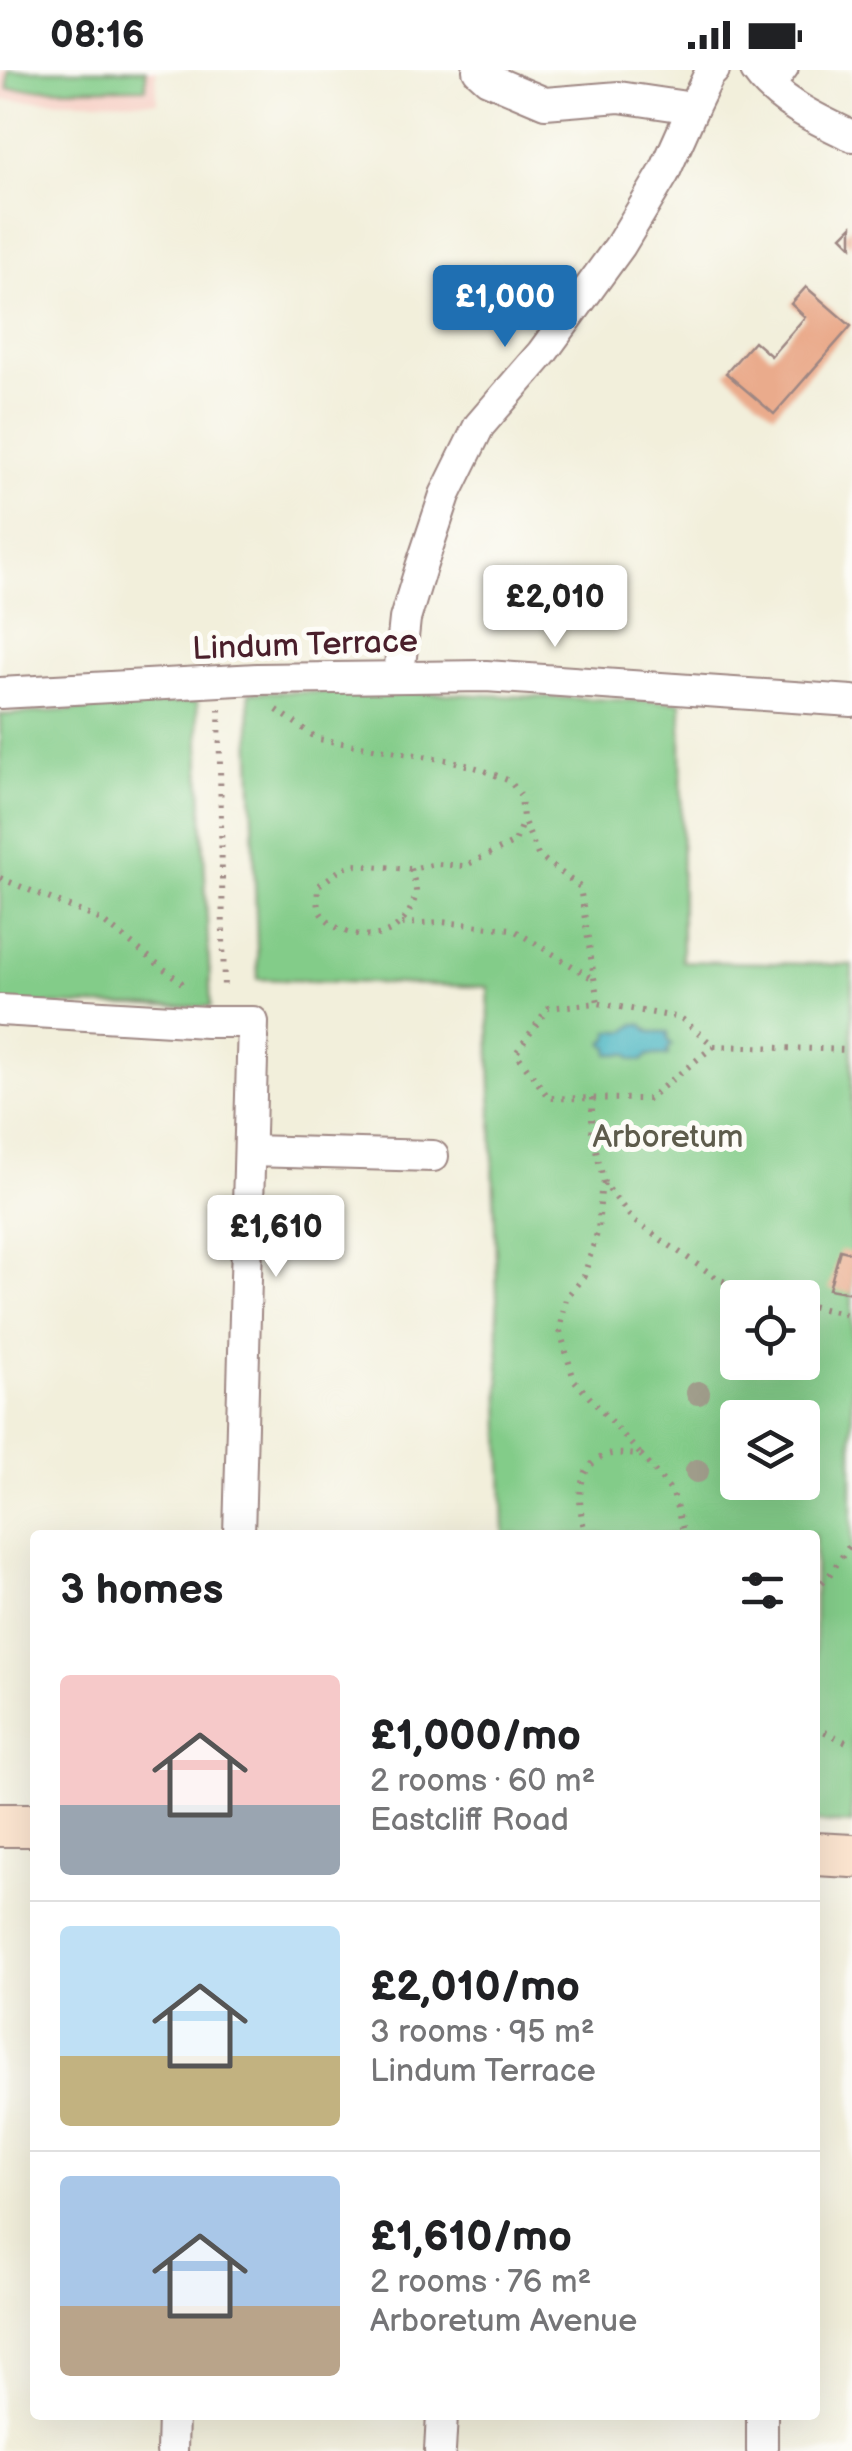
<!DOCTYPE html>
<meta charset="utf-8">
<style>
body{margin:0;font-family:"Balsamiq Sans",sans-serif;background:#f2f2f2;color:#202124;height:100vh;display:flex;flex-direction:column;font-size:38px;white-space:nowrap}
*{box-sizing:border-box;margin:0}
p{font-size:32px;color:#757577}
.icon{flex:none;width:55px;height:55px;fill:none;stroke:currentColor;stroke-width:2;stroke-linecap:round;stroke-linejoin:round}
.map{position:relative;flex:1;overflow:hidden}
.sheet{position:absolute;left:30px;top:1460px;width:790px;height:890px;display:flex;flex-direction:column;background:#fff;border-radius:10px;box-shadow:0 10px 40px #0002}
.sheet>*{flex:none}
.controls{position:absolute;left:720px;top:1210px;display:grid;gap:20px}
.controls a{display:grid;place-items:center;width:100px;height:100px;border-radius:10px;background:#fff;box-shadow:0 10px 40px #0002;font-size:50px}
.price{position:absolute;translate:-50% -85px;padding:0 22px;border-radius:10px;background:#fff;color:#222;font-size:32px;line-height:65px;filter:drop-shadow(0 2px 5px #0008)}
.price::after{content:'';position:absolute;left:50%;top:60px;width:30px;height:22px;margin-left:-15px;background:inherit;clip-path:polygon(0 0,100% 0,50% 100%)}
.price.current{background:#1f6fb2;color:#fff}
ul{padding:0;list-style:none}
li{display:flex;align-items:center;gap:30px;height:250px;padding:0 30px}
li+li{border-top:2px solid #e0e0e0}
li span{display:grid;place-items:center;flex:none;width:280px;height:200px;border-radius:10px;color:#555}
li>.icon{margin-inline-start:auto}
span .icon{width:120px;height:120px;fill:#fffc;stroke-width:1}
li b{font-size:42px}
h2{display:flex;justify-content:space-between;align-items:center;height:120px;padding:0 30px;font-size:42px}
.status{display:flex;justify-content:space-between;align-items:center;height:70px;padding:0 50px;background:#fff;direction:ltr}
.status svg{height:28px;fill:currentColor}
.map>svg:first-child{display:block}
.built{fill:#f7d1c7}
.green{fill:#83cc89;stroke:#66765a;stroke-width:2.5;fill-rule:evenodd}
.water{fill:#43b2bf;stroke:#466875;stroke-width:2.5}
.building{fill:#eaab8c}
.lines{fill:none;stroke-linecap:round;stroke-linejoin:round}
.lane-casing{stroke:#9e8783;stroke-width:19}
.street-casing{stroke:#9e8783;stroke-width:34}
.secondary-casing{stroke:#9e8783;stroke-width:46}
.path{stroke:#9e8783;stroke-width:6;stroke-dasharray:2.5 8;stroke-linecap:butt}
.lane{stroke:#fff;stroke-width:15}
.street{stroke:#fff;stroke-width:30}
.secondary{stroke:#fce5d0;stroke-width:42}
.tree{fill:#a19e8c}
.labels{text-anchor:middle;stroke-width:10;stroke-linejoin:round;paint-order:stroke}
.street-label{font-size:32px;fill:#4a1f2b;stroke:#fdfcf7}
.park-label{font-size:32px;fill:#5e5c4c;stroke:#fdfcf7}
</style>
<div class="status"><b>08:16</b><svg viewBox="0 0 49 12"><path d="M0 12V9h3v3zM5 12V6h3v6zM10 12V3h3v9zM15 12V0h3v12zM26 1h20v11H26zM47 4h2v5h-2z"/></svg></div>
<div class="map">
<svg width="852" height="2381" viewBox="0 0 852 2381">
<rect width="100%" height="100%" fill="#fdfcf7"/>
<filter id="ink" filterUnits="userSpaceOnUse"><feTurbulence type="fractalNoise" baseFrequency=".01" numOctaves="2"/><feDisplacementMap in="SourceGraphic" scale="20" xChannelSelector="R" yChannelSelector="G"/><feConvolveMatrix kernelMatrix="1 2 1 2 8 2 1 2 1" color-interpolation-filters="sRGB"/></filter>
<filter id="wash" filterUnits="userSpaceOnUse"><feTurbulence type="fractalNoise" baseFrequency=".0048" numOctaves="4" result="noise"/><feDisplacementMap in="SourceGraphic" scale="40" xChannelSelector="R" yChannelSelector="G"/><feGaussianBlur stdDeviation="2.25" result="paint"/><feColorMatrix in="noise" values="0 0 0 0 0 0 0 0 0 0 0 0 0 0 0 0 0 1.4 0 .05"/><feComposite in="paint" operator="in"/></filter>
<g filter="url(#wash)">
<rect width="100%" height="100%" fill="#f2efdb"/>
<polygon class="built" points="0,0 156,0 157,32 0,30"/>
<g class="green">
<polygon points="8,0 146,0 146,18 8,19"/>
<path d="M249 622H399L681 632 682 891 852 895V1754L815 1752V1465H504L488 917 258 909ZM738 1228H802V1292H738ZM738 1348H802V1412H738Z"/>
<polygon points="197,631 211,937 0,934 0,645"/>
</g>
<polygon class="water" points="635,954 642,954 650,962 668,962 668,970 672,975 668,978 668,985 649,985 642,991 631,989 628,984 609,984 609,977 604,974 604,971 609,969 609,961 627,961"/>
<g id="blocks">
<g class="building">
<polygon points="852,156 852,176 842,166"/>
<polygon points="806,217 851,256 774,344 726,303 754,271 771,286 805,247 791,234"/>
<polygon points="840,1180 852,1183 852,1223 829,1219"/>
</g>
</g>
</g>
<g filter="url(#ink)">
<use href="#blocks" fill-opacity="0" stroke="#9e8783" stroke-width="2.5"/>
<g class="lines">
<g class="lane-casing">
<polyline id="lane" points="775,21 790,0"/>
</g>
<g class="street-casing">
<g id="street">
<polyline points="478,0 488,9 545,33 619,27 693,38"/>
<path d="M756 0C778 32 818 50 852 66"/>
<polyline points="399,605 405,549 421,497 445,425 479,356 542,283 620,176 664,103 693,38 709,5 714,0"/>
<polyline points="0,623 257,609 486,606 852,631"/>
<polyline points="0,940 206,952 253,952 239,1465"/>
<polyline points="250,1081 433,1086"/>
<polyline points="172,2381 173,2345"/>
<polyline points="440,2381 442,2345"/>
<polyline points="762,2381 762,2345"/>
</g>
</g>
<g class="secondary-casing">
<g id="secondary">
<polyline points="0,1755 35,1755"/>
<polyline points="815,1784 852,1786"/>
</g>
</g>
<g class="path">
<polyline points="219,639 224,921"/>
<polyline points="277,640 318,669 453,691 480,699 510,711 521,726 523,749 538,785 580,817 598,933"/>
<path d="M410 799C413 807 416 815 416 822 414 839 400 860 382 864 361 869 330 861 319 840 316 833 318 824 318 816L343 798 355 795 410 799 437 794 464 796 515 772 523 750"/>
<polyline points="0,808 101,850 181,912 185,919"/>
<polyline points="402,854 441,852 512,859 595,910"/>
<polyline points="714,976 648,1029 549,1028 516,983 548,938 598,933 681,948 714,976 852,980"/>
<polyline points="592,1028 592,1063 604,1113 634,1151 720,1210 776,1228"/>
<polyline points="604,1113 601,1121 598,1160 584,1206 566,1228 560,1261 574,1310 641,1385"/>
<polyline points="802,1234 852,1246"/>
<path d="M586 1465C578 1438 573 1396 607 1385 616 1382 631 1385 641 1385L673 1423 684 1465"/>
<polyline points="815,1520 830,1504 852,1472"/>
<polyline points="815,1657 852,1675"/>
</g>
<use href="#lane" class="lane"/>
<use href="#street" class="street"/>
<use href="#secondary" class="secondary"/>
</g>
<g class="tree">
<circle cx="698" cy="1323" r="12"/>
<circle cx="697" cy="1401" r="12"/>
</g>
</g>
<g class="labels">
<g class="street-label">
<text transform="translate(305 574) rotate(-2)" y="11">Lindum Terrace</text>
</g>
<g class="park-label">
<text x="668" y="1077">Arboretum</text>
</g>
</g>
</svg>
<div class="controls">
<a><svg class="icon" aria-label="locate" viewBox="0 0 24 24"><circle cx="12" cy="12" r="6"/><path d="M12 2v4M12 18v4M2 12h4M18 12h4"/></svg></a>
<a><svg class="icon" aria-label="layers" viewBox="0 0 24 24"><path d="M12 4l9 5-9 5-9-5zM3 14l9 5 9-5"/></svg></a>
</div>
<b class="price current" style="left:505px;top:280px">£1,000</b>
<b class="price" style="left:555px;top:580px">£2,010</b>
<b class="price" style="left:276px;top:1210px">£1,610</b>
<section class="sheet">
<h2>3 homes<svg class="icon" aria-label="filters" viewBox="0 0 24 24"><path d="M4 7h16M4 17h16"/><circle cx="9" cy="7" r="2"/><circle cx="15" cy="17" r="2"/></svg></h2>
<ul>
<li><span style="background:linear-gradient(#f6c9c9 65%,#9aa5b1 0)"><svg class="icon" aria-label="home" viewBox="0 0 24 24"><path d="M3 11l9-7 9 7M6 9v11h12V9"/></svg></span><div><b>£1,000/mo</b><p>2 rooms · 60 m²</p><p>Eastcliff Road</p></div></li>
<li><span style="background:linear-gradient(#bfe0f5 65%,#c2b280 0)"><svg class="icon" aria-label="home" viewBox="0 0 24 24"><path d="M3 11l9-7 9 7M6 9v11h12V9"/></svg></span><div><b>£2,010/mo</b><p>3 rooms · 95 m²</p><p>Lindum Terrace</p></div></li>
<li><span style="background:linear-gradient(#a9c7e8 65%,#b9a48a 0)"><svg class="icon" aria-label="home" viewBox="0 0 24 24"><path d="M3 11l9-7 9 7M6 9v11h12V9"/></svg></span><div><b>£1,610/mo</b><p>2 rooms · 76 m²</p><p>Arboretum Avenue</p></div></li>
</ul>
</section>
</div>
